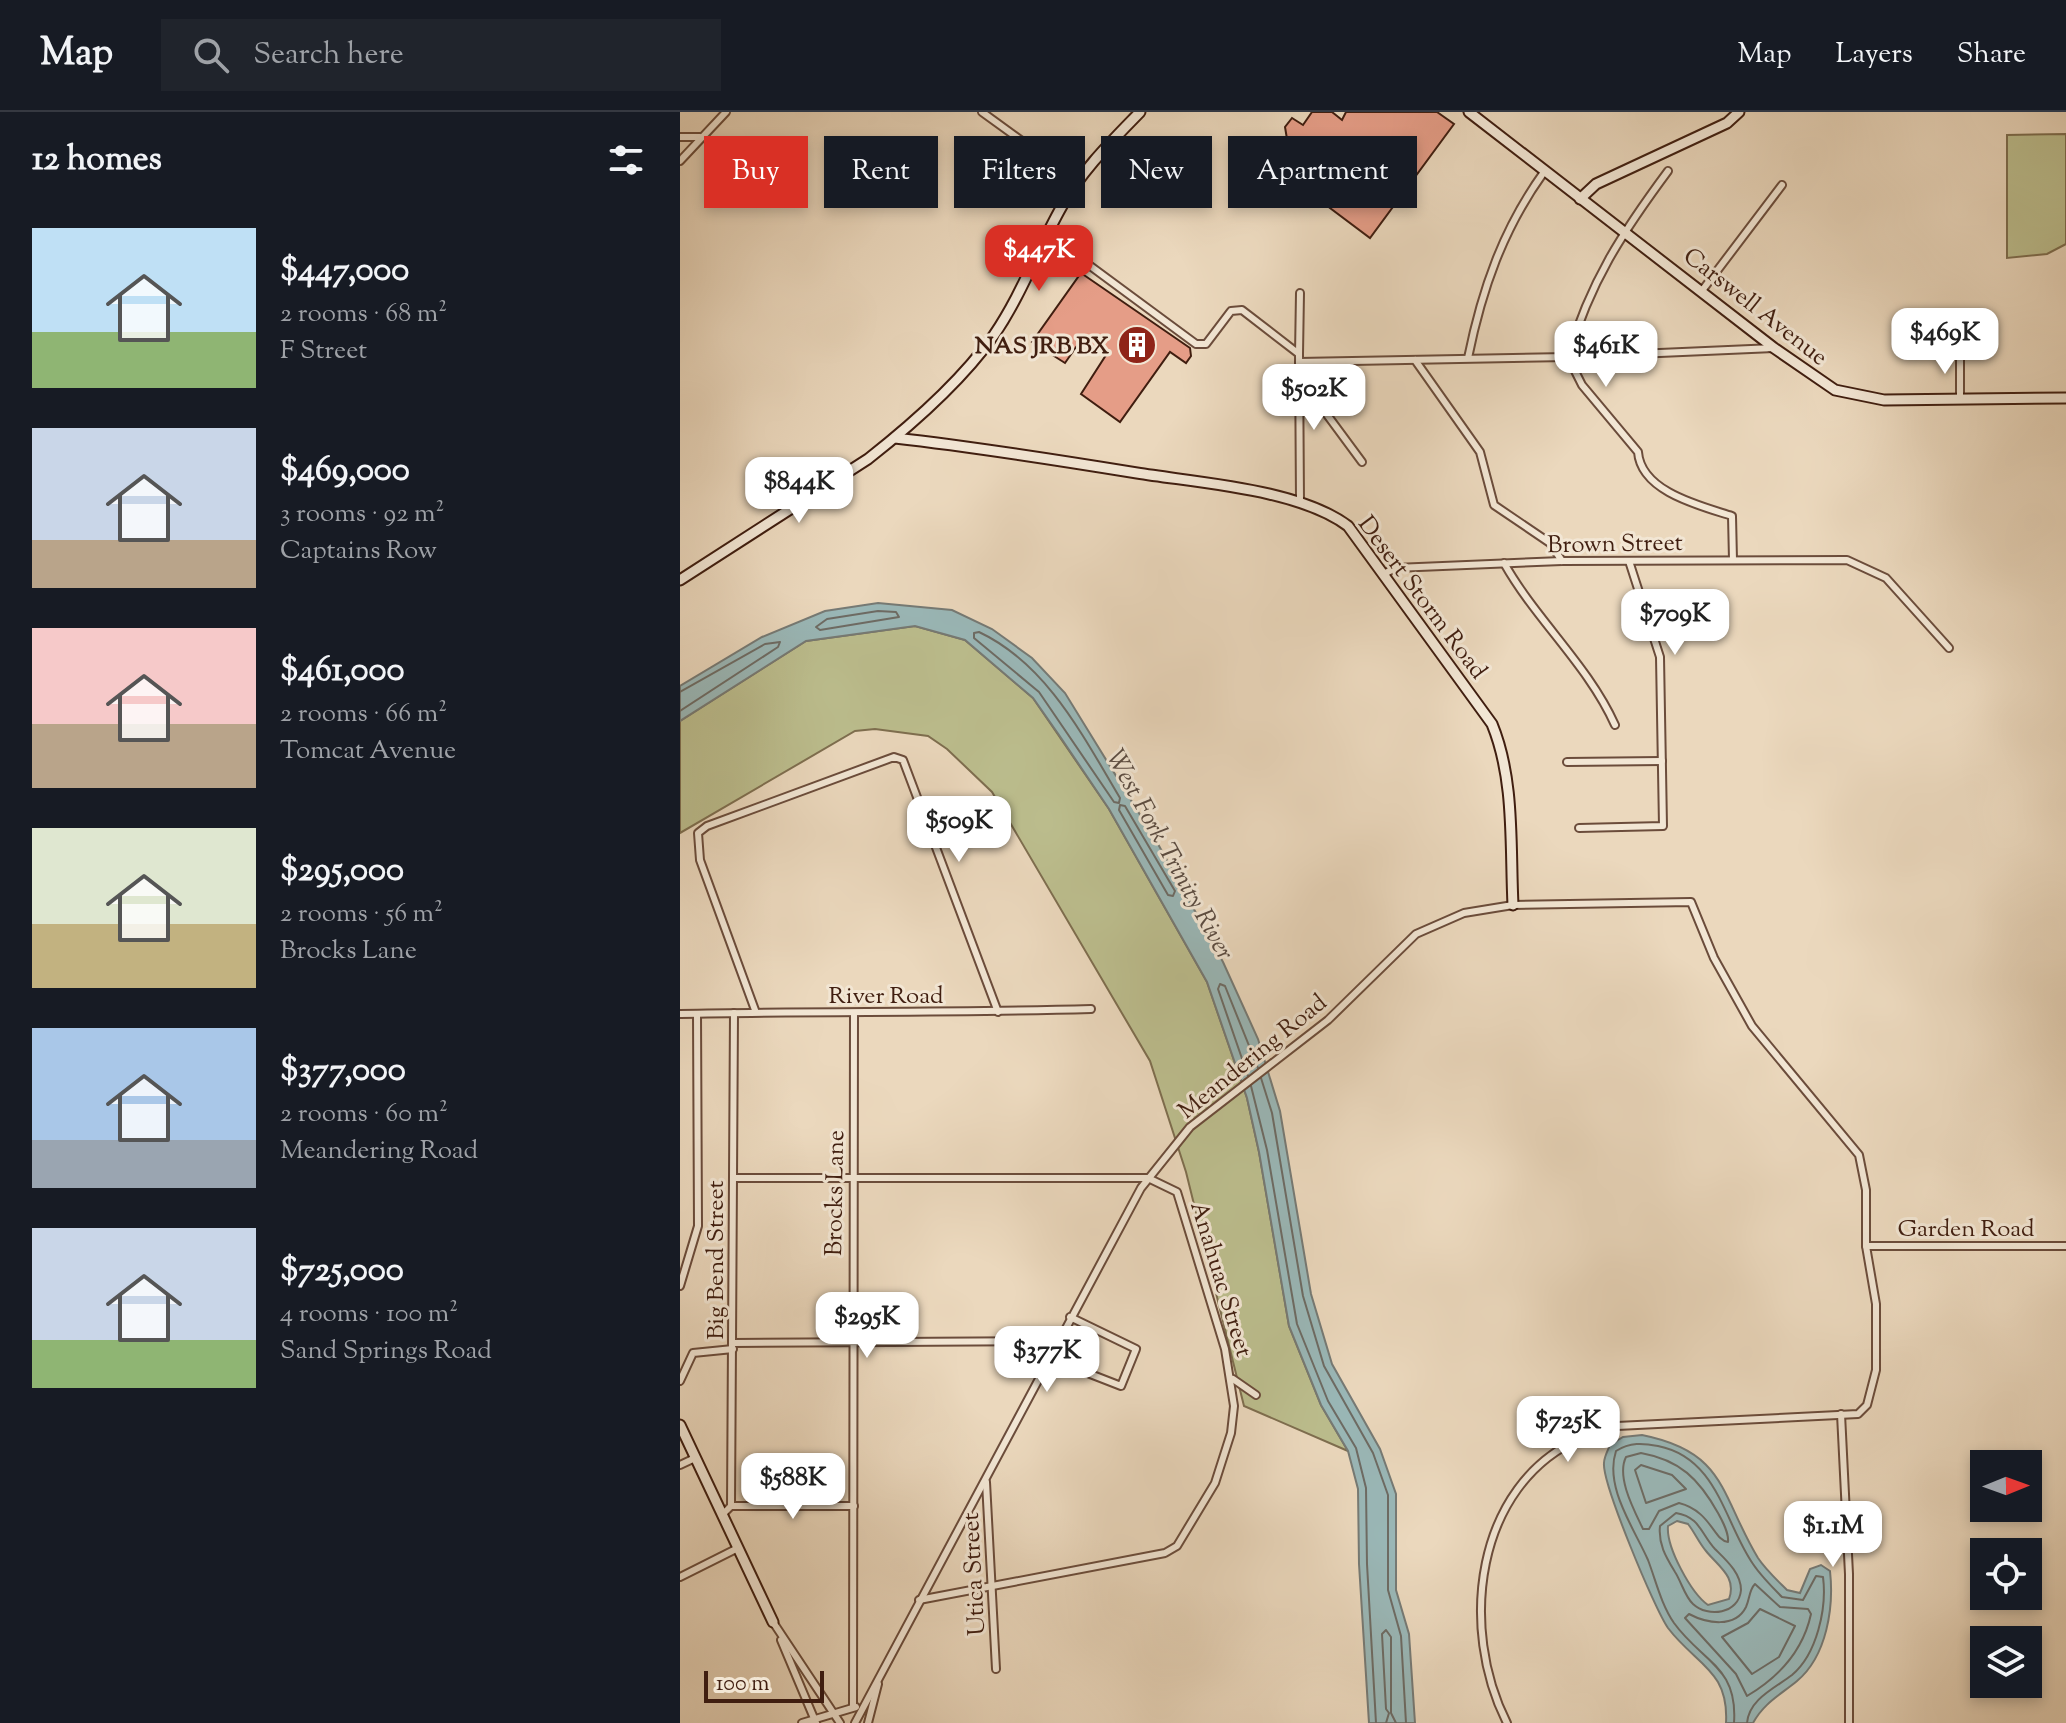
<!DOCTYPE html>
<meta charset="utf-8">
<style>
body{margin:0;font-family:"Sorts Mill Goudy",serif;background:#20242c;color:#f1f3f6;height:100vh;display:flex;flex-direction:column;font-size:30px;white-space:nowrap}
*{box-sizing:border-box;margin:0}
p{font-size:26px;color:#9ea1a6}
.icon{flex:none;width:44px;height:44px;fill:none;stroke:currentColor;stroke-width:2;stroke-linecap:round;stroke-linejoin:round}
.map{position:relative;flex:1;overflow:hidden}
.side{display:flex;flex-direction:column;background:#171b24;width:680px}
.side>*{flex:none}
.hud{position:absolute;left:24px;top:24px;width:760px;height:72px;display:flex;gap:16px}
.needle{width:52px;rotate:89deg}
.controls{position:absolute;left:1290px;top:1338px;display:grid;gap:16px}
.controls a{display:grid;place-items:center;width:72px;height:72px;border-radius:0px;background:#171b24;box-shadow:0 4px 12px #0003;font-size:40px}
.scale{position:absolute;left:24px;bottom:20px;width:120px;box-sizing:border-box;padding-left:8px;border:4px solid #401e10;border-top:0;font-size:22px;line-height:28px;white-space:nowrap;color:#401e10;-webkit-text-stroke:6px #f2e6d4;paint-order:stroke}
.price{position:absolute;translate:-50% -68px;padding:0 18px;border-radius:16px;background:#fff;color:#222;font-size:26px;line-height:52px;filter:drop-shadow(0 2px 4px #0008)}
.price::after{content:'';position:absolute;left:50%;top:48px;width:24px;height:18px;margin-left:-12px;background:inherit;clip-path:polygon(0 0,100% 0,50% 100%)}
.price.current{background:#d93025;color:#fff}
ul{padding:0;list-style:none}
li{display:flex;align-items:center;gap:24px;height:200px;padding:0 32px}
li span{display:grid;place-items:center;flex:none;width:224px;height:160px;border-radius:0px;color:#555}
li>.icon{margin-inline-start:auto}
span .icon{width:96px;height:96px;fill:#fffc;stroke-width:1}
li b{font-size:34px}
h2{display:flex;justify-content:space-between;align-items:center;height:96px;padding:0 32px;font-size:34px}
.pill{padding:0 28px;border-radius:0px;background:#171b24;box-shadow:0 4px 12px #0003;font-size:28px;line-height:72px}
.pill.current{background:#d93025;color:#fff}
header{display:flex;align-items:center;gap:48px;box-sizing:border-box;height:112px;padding:0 40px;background:#171b24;border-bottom:2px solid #363941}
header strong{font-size:38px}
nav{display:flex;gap:44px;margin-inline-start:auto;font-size:28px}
.search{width:560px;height:72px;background:#20242c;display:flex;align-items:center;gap:20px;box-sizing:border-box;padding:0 28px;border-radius:0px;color:#9ea1a6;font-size:30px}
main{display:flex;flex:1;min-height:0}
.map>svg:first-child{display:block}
.green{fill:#bcbe8e;stroke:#7e6e4f;stroke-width:2}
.water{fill:#9ab8b8;stroke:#767a75;stroke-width:2;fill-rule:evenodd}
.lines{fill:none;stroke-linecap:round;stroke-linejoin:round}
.shore{stroke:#6d6b64;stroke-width:2}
.building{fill:#e59d87;stroke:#401e10;stroke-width:2}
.street-casing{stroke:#6b4c3b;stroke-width:10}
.secondary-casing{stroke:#401e10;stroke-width:13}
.street{stroke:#f2e6d4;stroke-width:6}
.secondary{stroke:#f2e6d4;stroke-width:9}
.labels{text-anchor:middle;stroke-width:6;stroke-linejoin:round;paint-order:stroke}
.street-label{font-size:24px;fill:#401e10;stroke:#f2e6d4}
.poi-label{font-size:24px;font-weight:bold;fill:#401e10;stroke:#f2e6d4;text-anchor:end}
.water-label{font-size:26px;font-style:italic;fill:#5b4c42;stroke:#f2e6d4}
</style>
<header>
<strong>Map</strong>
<div class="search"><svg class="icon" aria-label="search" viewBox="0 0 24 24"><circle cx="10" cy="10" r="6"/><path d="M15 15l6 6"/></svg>Search here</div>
<nav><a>Map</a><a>Layers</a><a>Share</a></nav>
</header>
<main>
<section class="side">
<h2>12 homes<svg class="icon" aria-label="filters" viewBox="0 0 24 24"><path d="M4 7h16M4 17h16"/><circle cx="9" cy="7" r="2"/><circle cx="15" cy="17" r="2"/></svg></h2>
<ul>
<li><span style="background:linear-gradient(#bfe0f5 65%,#8fb573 0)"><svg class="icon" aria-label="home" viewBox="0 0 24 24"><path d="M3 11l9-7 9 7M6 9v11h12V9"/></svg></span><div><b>$447,000</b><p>2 rooms · 68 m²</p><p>F Street</p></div></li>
<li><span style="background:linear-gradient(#c9d6e8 70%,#b9a48a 0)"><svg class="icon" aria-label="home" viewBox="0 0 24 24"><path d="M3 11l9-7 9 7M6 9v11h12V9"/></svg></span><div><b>$469,000</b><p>3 rooms · 92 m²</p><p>Captains Row</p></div></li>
<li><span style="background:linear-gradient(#f6c9c9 60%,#b9a48a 0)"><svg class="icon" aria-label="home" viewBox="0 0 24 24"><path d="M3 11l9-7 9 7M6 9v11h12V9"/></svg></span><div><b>$461,000</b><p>2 rooms · 66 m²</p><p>Tomcat Avenue</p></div></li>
<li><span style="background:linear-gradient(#dfe7d0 60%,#c2b280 0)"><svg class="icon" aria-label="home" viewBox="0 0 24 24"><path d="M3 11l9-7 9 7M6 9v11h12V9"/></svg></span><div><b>$295,000</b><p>2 rooms · 56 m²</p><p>Brocks Lane</p></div></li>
<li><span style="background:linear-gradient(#a9c7e8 70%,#9aa5b1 0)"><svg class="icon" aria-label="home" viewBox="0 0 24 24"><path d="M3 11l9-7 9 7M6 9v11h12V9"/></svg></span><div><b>$377,000</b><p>2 rooms · 60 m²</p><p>Meandering Road</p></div></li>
<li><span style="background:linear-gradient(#c9d6e8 70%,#8fb573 0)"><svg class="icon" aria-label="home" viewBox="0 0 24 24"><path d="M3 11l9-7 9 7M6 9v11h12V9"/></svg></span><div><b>$725,000</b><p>4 rooms · 100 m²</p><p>Sand Springs Road</p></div></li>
</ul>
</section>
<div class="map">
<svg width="1386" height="1611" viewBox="0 0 1386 1611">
<rect width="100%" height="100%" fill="#ebd8bd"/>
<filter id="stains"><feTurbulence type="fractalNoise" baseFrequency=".0025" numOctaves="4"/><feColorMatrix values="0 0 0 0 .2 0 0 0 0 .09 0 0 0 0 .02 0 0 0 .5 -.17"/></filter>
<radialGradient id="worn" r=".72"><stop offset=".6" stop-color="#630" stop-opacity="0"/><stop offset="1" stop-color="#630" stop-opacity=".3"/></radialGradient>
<g class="green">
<polygon points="1386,22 1386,132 1367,142 1327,146 1327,23"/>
<polygon points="235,514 285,528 353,586 429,697 527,870 567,986 579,1040 609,1214 641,1293 668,1339 564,1294 506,1060 470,949 312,680 267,637 248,624 195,617 175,619 0,721 0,609 126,529"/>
</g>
<g class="water">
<polygon points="198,491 272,498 312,517 352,546 385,581 478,732 543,850 578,927 600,999 631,1182 652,1252 700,1337 716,1382 716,1478 729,1522 735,1611 689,1611 679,1452 678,1377 668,1339 641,1293 609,1214 579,1040 567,986 527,870 429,697 379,623 353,586 285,528 235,514 126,529 0,609 0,574 82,525 145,499"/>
<path d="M962 1323C1047 1340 1040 1383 1078 1446 1086 1458 1097 1468 1107 1478L1120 1481 1130 1457 1141 1453 1150 1459C1154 1495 1147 1544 1117 1569 1100 1583 1084 1591 1073 1611H1046C1049 1558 1016 1553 988 1516 975 1498 922 1371 924 1351 924 1345 928 1338 930 1333L943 1325ZM997 1409 1008 1412C1015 1421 1019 1431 1026 1439 1039 1455 1057 1465 1049 1487L1028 1493C1011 1481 986 1435 988 1414Z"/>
</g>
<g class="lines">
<g class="shore">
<polygon points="198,499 216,500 219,505 140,518 136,515 147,507"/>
<path d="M299 520C367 552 403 624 440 686L439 691 434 690 359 580 294 526V521Z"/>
<polyline points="0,580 85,532 100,530 98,535 0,599"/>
<polygon points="440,693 445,694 495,779 493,784 488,783 439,698"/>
<polyline points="568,964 538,877 540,872 545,874 578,956"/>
<polyline points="581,966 592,1001 623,1184 644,1254 693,1341 708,1383 708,1478 721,1524 726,1611"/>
<polyline points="571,974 587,1038 617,1212 648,1289 676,1336 686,1376 687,1452 696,1611"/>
<path d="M961 1341C1000 1348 1019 1367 1038 1401 1043 1410 1049 1421 1048 1430 1034 1429 1031 1399 999 1391L979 1399 969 1417H963C954 1398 936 1365 946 1345Z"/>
<polygon points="961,1353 992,1363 1006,1377 966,1391 955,1358"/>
<path d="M996 1401C1020 1405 1021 1422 1035 1437 1046 1448 1061 1461 1061 1478 1059 1502 1028 1506 1013 1492 1005 1485 1001 1469 995 1460 986 1445 978 1432 980 1414Z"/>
<path d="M1075 1472 1100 1495 1128 1497 1131 1502C1123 1539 1099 1565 1067 1584L1056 1562 1005 1506 1009 1502C1026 1511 1055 1517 1066 1495 1070 1486 1069 1478 1075 1472Z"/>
<polygon points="1080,1497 1115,1514 1099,1545 1072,1562 1042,1525 1068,1511"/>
<polyline points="706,1611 709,1601 706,1597 702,1522 706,1518 711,1525 711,1601 716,1611"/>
<path d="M1054 1611C1058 1554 1022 1550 994 1511 981 1492 976 1469 968 1448 954 1416 924 1375 936 1339 950 1330 963 1331 978 1334 1038 1346 1044 1410 1073 1452 1081 1464 1092 1475 1102 1485L1123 1488 1136 1464 1143 1465C1147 1496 1137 1542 1112 1563 1095 1576 1069 1587 1067 1611"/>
</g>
</g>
<g class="building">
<polygon points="632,0 652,0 662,8 666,0 757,0 774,12 690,126 614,69 605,15 612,6 623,13"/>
<polygon points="401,161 510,236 511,244 506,251 490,240 440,310 401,282 426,243 401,228 385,251 352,230"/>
</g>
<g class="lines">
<g class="street-casing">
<g id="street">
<polyline points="302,0 397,69"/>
<polyline points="0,25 20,25"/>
<polyline points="0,49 46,0"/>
<path d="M988 59C942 121 910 170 888 245L902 273 958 340C961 380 1021 394 1052 404L1053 448"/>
<polyline points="363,133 390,139 516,232 526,232 551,199 562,198 619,242 620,389"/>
<polyline points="1021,180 1102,73"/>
<circle cx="1279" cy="224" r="17"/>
<polyline points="619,242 620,181"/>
<path d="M788 246C802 177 823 117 864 60"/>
<polyline points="735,248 800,340 814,393 870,431 882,449"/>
<polyline points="619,250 888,245 1094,236"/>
<polyline points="619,274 631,281 682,350"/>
<polyline points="1280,286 1280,242"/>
<path d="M824 451C856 508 908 553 935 613"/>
<polyline points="704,462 715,456 882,449 1167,448 1206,466 1269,536"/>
<polyline points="887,650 982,649"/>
<polyline points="899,716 983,714 980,545 949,449"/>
<polyline points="75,898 20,748 18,721 27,714 214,645 223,648 318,900"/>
<path d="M0 902C137 899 274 901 411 897"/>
<polyline points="53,1066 468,1066 497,1080 545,1237 554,1294 551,1321 535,1371 497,1434 485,1441 239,1488"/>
<polyline points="1186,1134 1386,1134"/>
<polyline points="0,1174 18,1114 17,902"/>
<polyline points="53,1231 377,1229"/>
<polyline points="369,1246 441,1274 456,1237 390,1205"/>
<polyline points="553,1267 576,1283"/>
<polyline points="0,1269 13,1241 53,1237"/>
<polyline points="1161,1302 1169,1462 1169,1611"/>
<polyline points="0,1353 15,1346"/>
<polyline points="306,1370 316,1557"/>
<polyline points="51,1394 54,901"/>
<polyline points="43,1402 51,1394 174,1394"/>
<polyline points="0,1465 58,1436"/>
<polyline points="93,1510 160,1611"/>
<polyline points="101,1528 136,1611"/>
<polyline points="173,1595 174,902"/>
<polyline points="122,1611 176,1595"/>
<path d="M175 1611 461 1076 510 1015 648 908 736 822 784 801 833 793 1011 790 1034 846 1072 914 1179 1043 1186 1078V1134L1196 1192V1258L1187 1293 1178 1302 937 1314C925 1318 912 1321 901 1326 794 1373 779 1517 827 1611"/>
<polyline points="188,1611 198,1572"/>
</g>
</g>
<g class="secondary-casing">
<g id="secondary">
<polyline points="789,0 1094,236 1155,278 1204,288 1386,286"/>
<polyline points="900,87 916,72 1047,11 1059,0"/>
<path d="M215 326C296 335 377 348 457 361 519 371 619 377 668 414L812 612C835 668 830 733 833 793"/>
<path d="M0 468 188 347C230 314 283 267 314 223 342 182 358 136 382 94 402 58 432 29 460 0"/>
<polyline points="0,1313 93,1510"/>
</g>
</g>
<use href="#street" class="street"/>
<use href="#secondary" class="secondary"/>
</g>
<defs>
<g id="building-disc" transform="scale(2)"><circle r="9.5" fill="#8f2418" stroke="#f2e6d4"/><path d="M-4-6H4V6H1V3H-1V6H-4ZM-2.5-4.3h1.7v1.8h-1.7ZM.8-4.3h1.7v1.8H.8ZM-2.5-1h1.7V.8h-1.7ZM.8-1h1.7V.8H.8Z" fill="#fff"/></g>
</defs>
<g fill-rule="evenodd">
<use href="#building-disc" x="457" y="233"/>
</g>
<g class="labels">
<g class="street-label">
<text transform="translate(1076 194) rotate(38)" y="8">Carswell Avenue</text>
<text transform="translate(935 431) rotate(-1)" y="8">Brown Street</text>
<text transform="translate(743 485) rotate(53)" y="8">Desert Storm Road</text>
<text x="206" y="891">River Road</text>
<text transform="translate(572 944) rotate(-39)" y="8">Meandering Road</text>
<text transform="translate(154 1081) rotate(-89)" y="8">Brocks Lane</text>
<text x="1286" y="1124">Garden Road</text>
<text transform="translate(35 1148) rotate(-90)" y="8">Big Bend Street</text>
<text transform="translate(542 1167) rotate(73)" y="8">Anahuac Street</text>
<text transform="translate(293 1462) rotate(-93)" y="8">Utica Street</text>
</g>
<g class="poi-label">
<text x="429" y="241">NAS JRB BX</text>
</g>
<g class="water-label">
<text transform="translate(491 742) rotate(61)" y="9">West Fork Trinity River</text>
</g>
</g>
<rect width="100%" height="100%" filter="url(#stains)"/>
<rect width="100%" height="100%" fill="url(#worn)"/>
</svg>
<div class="controls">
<a><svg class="needle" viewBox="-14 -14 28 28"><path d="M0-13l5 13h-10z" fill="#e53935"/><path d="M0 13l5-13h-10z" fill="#9ea1a6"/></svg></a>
<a><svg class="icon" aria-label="locate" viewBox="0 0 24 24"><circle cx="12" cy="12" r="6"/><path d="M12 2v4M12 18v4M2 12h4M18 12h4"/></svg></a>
<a><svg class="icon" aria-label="layers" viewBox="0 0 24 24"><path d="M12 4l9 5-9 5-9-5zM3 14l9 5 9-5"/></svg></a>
</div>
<div class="scale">100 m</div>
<b class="price current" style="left:359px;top:181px">$447K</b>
<b class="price" style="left:1265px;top:264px">$469K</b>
<b class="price" style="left:926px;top:277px">$461K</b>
<b class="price" style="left:634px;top:320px">$502K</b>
<b class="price" style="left:119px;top:413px">$844K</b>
<b class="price" style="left:995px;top:545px">$709K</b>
<b class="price" style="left:279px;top:752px">$509K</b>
<b class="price" style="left:187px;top:1248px">$295K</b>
<b class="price" style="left:367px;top:1282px">$377K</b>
<b class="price" style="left:888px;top:1352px">$725K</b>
<b class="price" style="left:113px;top:1409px">$588K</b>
<b class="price" style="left:1153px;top:1457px">$1.1M</b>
<div class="hud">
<a class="pill current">Buy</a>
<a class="pill">Rent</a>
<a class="pill">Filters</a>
<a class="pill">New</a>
<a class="pill">Apartment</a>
</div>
</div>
</main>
